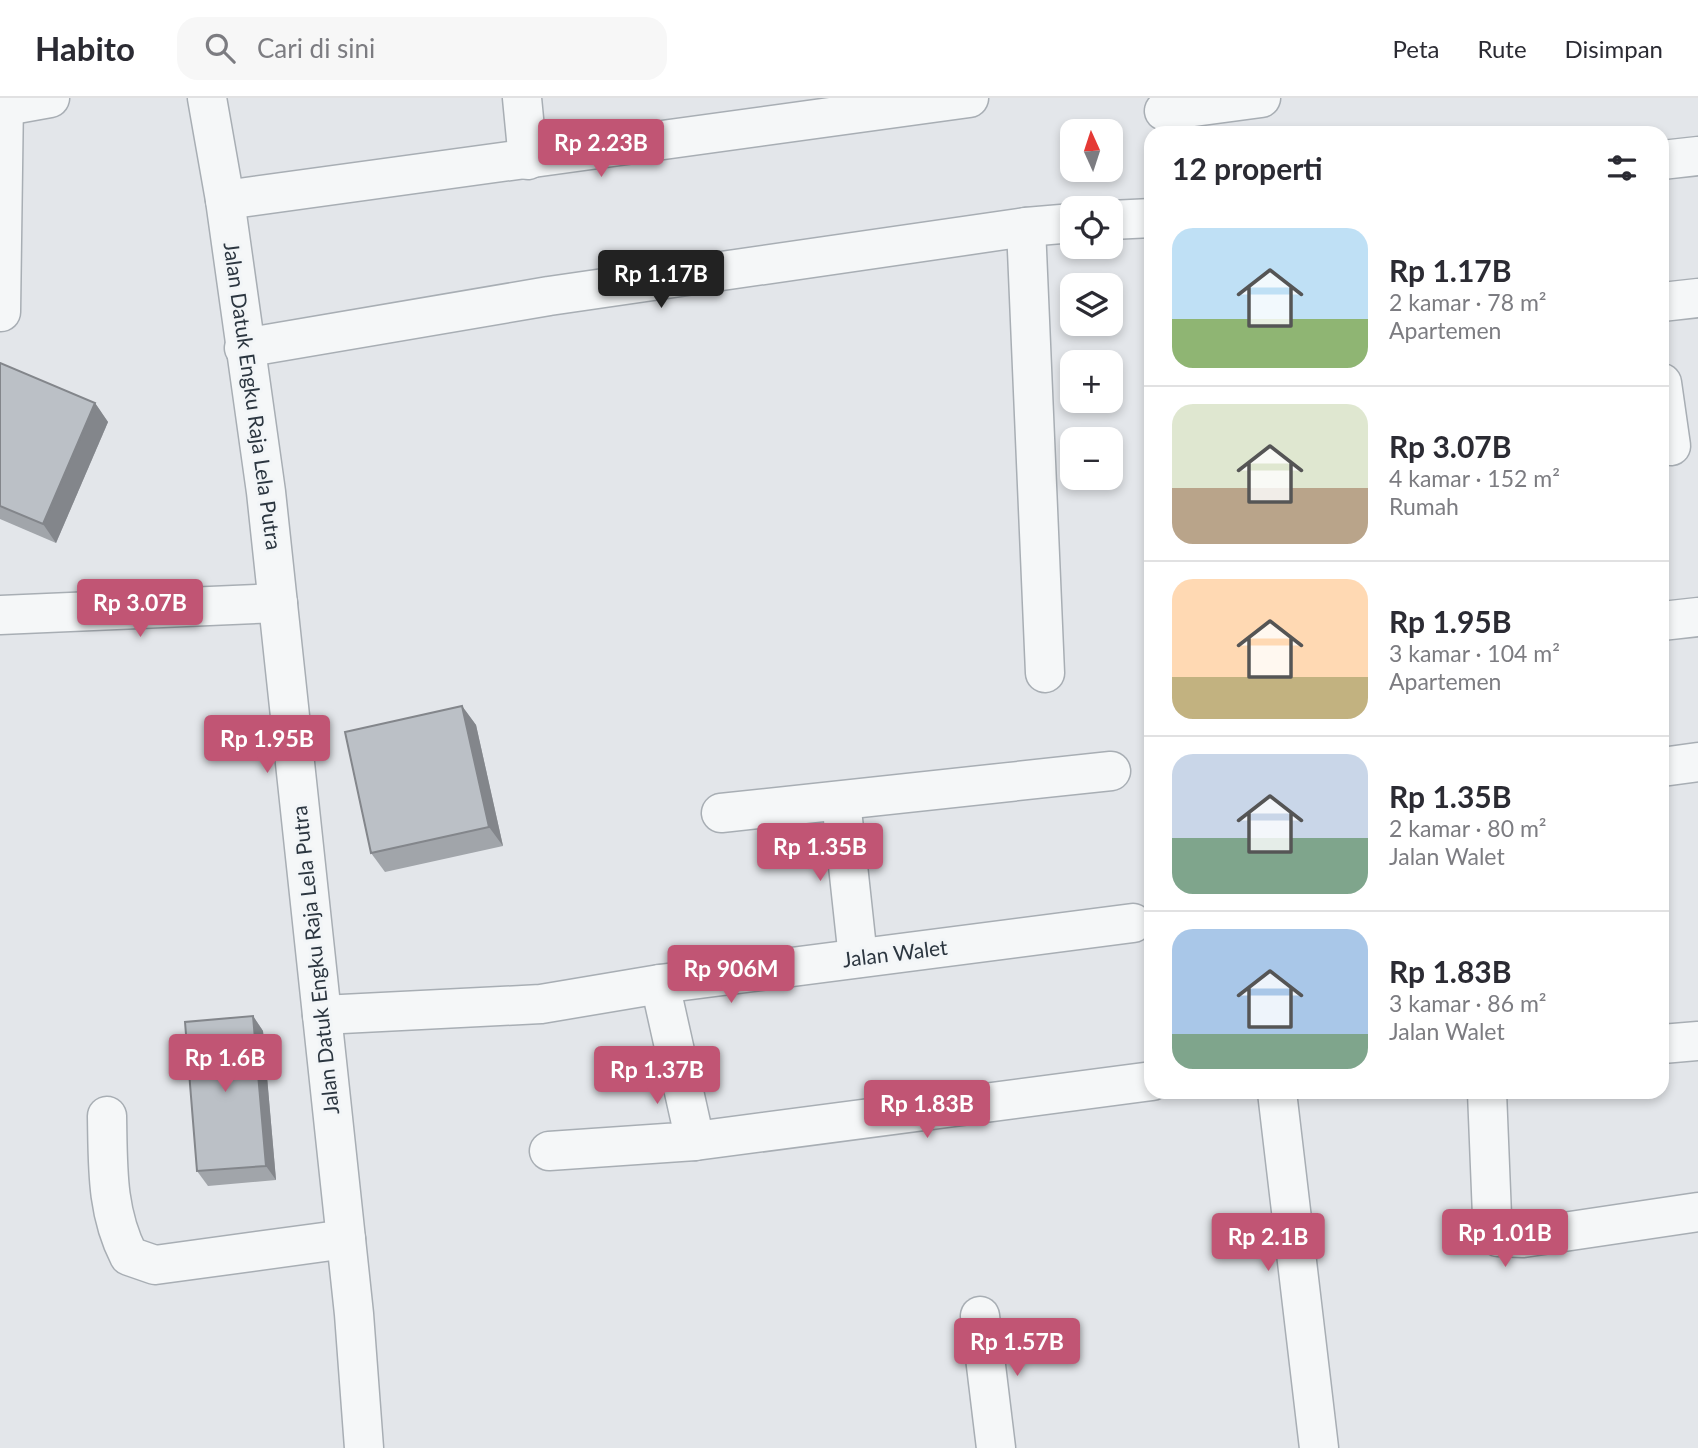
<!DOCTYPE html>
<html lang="id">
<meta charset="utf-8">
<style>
body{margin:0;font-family:Lato,sans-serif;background:#f7f7f7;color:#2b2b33;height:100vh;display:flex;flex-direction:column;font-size:26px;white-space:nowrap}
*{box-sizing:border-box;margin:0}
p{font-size:23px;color:#7c7c81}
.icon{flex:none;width:38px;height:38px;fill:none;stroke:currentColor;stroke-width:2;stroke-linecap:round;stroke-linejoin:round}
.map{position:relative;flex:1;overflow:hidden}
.side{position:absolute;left:1144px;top:28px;width:525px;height:973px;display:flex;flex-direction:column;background:#fff;border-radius:21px;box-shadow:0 4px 10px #0003}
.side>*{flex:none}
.needle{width:46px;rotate:357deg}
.controls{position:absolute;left:1060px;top:21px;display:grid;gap:14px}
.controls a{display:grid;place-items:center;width:63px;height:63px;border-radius:14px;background:#fff;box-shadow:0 4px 10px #0003;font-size:35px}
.price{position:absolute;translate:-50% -60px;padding:0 16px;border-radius:7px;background:#c15574;color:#fff;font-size:23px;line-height:46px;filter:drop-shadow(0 2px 4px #0008)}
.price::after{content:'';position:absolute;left:50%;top:42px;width:21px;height:16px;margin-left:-10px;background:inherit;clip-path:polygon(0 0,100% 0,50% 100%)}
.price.current{background:#222;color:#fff}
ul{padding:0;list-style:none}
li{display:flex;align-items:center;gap:21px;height:175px;padding:0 28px}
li+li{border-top:2px solid #e1e1e2}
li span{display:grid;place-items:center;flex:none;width:196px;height:140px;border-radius:21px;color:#555}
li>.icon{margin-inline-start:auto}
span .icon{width:84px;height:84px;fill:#fffc;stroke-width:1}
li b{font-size:30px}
h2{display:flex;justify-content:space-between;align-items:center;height:84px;padding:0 28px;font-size:30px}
header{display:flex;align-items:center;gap:42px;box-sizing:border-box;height:98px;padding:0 35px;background:#fff;border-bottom:2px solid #e1e1e2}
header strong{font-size:33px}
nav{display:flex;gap:38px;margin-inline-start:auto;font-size:24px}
.search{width:490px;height:63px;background:#f7f7f7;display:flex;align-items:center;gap:18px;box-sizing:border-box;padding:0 24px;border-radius:21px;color:#7c7c81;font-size:26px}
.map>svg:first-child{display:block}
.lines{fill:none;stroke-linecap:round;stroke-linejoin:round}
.minor-casing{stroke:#a8aeb4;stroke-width:41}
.minor{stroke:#f5f7f8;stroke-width:38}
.wall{fill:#a1a5aa}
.shaded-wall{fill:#83868b}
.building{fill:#bbc0c6;stroke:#83868b;stroke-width:2}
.labels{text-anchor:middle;stroke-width:6;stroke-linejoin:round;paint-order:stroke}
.street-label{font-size:21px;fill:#2c3640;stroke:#f2f5f7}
</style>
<header>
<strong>Habito</strong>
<div class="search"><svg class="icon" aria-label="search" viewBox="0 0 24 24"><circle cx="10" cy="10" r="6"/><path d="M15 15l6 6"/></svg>Cari di sini</div>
<nav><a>Peta</a><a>Rute</a><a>Disimpan</a></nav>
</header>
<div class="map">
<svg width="1698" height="1350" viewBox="0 0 1698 1350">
<rect width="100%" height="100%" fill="#e3e6ea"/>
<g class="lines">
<g class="minor-casing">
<g id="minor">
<polyline points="207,0 225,102 266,394 354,1216 364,1350"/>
<polyline points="522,0 528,62"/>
<polyline points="0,9 50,0"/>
<polyline points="1164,13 1261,0"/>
<polyline points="1662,62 1698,58"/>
<polyline points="225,102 969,0"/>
<polyline points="1111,122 1152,120"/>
<polyline points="1026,129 1045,575"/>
<polyline points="1662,204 1698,200"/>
<polyline points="1,214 4,0"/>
<polyline points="244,250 549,198 1026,129 1073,125"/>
<polyline points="1662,285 1671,348"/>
<polyline points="0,517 278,505"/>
<polyline points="1662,523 1698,519"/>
<polyline points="1662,669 1698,664"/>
<polyline points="841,703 858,860"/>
<polyline points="721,715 1111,673"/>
<polyline points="322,917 541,906 660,886 1133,825"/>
<polyline points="1662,946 1698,943"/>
<polyline points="1277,994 1319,1350"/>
<polyline points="1487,994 1492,1118 1498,1139 1523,1140 1698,1114"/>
<path d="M107 1018C108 1068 106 1113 129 1158L155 1167 346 1141"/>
<polyline points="695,1043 1152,983"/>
<polyline points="549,1053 695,1043 660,886"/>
<polyline points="980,1218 996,1350"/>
</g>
</g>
<use href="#minor" class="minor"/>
</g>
<g class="wall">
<polygon points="0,265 95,305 108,324 56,445 0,421"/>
<polygon points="462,608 476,627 503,748 385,774 371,755"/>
<polygon points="253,918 263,933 276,1082 208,1088 197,1073"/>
</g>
<g class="shaded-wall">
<polygon points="95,305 108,324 56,445 43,426"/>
<polygon points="462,608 476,627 503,748 489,729"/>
<polygon points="253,918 263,933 276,1082 266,1068"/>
</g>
<g class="building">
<polygon points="0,265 95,305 43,426 0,408"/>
<polygon points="462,608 489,729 371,755 345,634"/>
<polygon points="253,918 266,1068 197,1073 185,924"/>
</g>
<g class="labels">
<g class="street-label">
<text transform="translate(252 298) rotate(82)" y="7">Jalan Datuk Engku Raja Lela Putra</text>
<text transform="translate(895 856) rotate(-7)" y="7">Jalan Walet</text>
<text transform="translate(316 862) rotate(-96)" y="7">Jalan Datuk Engku Raja Lela Putra</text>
</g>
</g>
</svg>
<div class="controls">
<a><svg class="needle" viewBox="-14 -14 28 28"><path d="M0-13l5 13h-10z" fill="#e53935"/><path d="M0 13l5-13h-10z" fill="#7c7c81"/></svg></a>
<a><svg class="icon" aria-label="locate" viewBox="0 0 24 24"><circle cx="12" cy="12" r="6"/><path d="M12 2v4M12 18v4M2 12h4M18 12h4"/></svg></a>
<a><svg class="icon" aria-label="layers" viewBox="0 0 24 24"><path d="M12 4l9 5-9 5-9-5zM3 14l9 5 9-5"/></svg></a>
<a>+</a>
<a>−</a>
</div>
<b class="price" style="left:601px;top:81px">Rp 2.23B</b>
<b class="price current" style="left:661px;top:212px">Rp 1.17B</b>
<b class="price" style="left:140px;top:541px">Rp 3.07B</b>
<b class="price" style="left:267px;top:677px">Rp 1.95B</b>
<b class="price" style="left:820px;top:785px">Rp 1.35B</b>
<b class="price" style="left:731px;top:907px">Rp 906M</b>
<b class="price" style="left:225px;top:996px">Rp 1.6B</b>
<b class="price" style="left:657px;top:1008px">Rp 1.37B</b>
<b class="price" style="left:927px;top:1042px">Rp 1.83B</b>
<b class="price" style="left:1505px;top:1171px">Rp 1.01B</b>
<b class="price" style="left:1268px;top:1175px">Rp 2.1B</b>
<b class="price" style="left:1017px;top:1280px">Rp 1.57B</b>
<section class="side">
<h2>12 properti<svg class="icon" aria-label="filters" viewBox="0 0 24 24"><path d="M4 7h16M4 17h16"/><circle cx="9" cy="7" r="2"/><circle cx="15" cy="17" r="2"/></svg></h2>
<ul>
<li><span style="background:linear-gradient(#bfe0f5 65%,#8fb573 0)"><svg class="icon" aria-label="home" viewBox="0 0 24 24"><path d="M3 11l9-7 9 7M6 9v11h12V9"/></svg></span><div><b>Rp 1.17B</b><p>2 kamar · 78 m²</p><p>Apartemen</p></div></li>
<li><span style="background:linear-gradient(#dfe7d0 60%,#b9a48a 0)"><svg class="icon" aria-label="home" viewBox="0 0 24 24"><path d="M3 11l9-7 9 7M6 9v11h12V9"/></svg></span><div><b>Rp 3.07B</b><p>4 kamar · 152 m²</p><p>Rumah</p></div></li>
<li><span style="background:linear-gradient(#ffd9b3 70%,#c2b280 0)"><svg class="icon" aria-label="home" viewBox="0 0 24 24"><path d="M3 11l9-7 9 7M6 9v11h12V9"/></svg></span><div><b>Rp 1.95B</b><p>3 kamar · 104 m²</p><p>Apartemen</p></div></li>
<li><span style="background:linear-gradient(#c9d6e8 60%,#7fa58c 0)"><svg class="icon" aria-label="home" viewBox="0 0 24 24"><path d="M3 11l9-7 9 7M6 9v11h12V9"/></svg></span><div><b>Rp 1.35B</b><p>2 kamar · 80 m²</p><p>Jalan Walet</p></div></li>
<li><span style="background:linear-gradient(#a9c7e8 75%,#7fa58c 0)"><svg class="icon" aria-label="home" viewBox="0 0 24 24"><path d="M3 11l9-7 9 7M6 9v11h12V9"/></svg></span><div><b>Rp 1.83B</b><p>3 kamar · 86 m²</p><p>Jalan Walet</p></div></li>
</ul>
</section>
</div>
